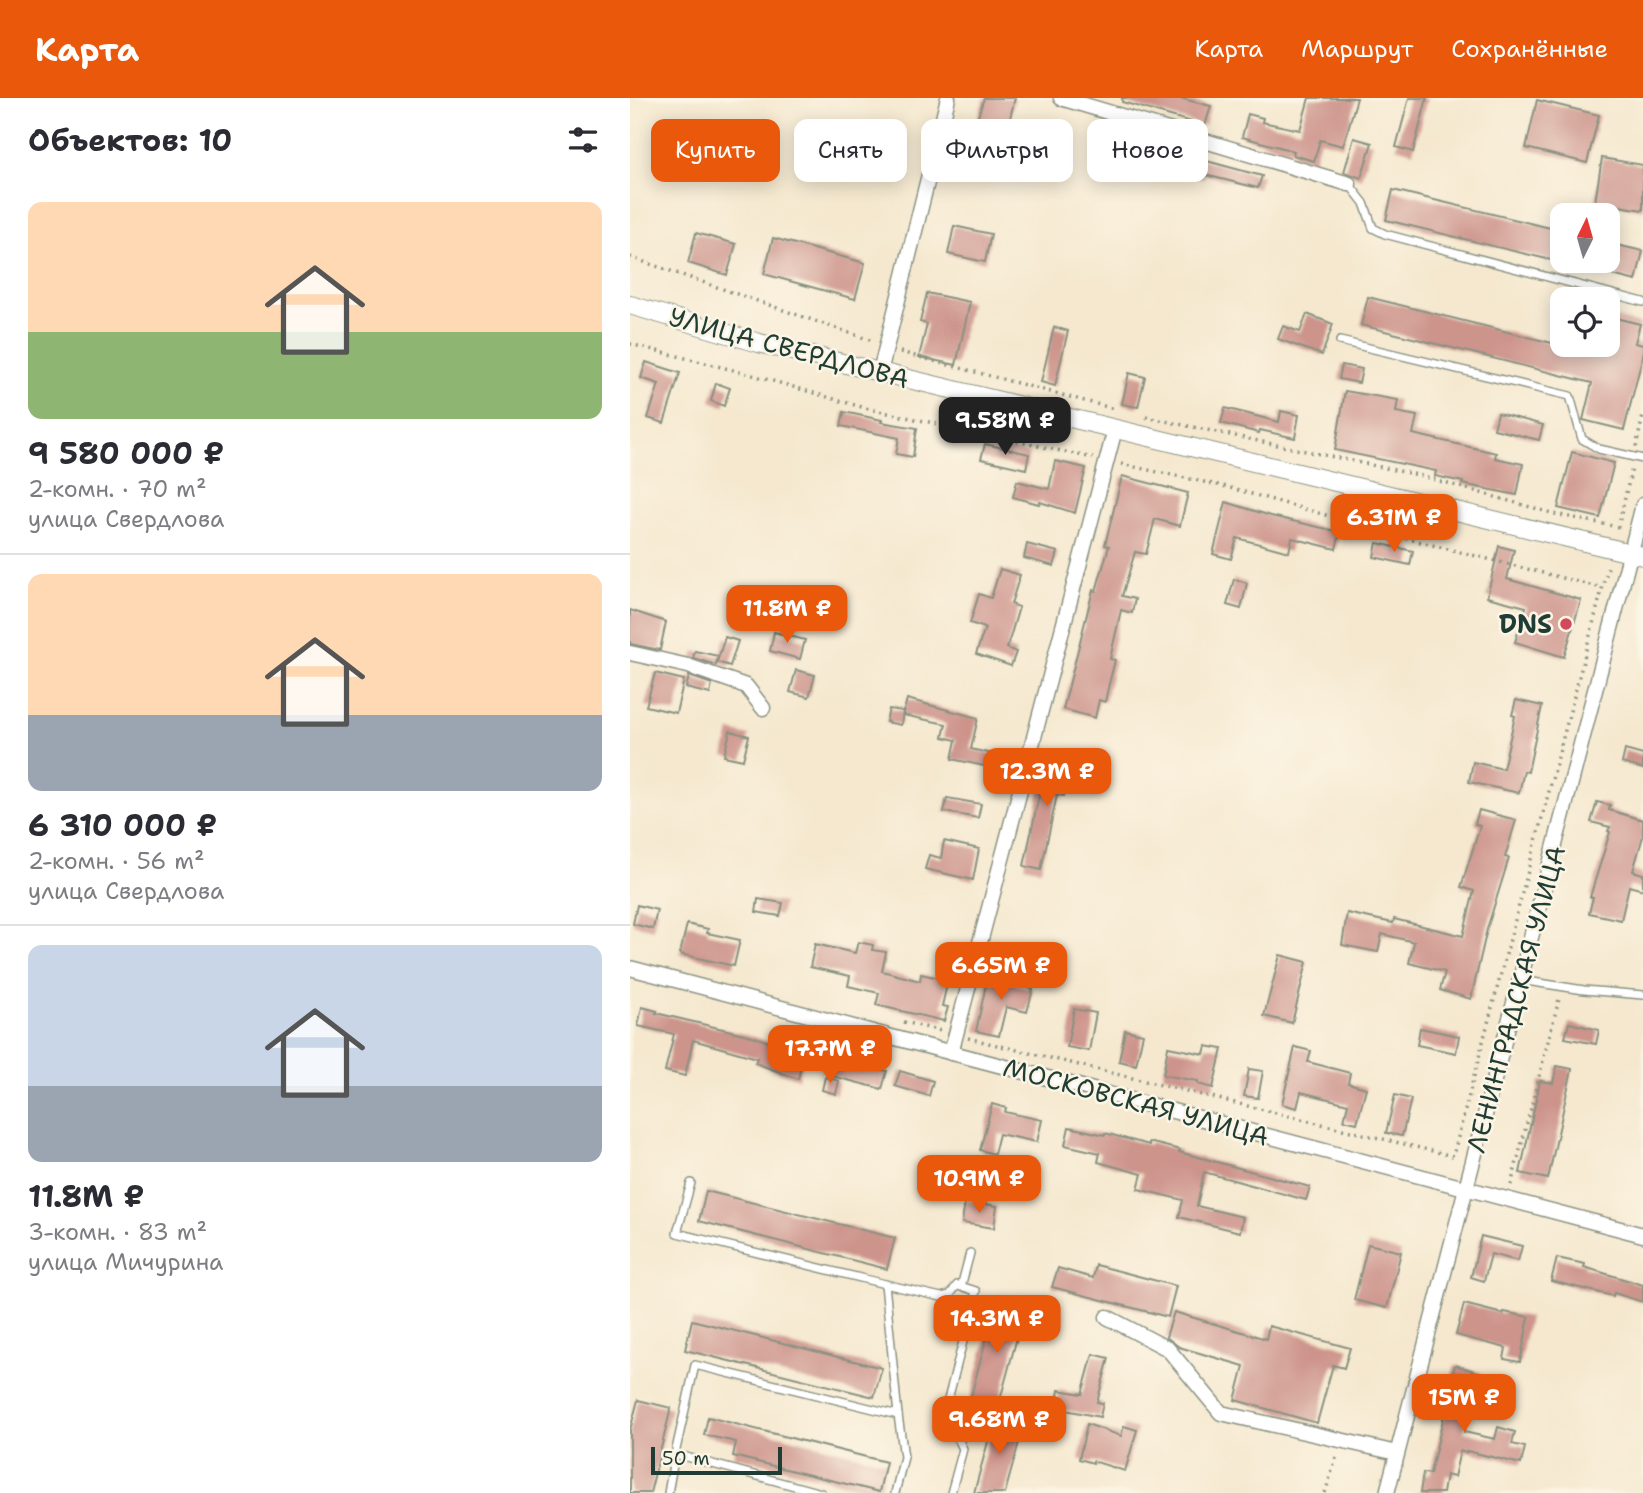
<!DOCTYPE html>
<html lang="ru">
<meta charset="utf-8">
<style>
body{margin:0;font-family:"Shantell Sans",sans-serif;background:#f2f2f3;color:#2b2b33;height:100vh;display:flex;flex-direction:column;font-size:26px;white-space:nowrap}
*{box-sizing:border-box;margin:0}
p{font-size:23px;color:#7c7c81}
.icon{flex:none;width:38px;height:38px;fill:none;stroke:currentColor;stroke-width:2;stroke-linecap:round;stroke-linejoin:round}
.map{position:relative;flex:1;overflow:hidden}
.side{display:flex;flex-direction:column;background:#fff;width:630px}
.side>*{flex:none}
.hud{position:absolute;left:21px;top:21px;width:665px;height:63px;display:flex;gap:14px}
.needle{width:46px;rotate:5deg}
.buttons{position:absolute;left:920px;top:105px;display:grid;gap:14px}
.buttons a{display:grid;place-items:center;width:70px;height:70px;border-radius:14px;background:#fff;box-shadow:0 4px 18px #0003;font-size:35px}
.scale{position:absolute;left:21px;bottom:18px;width:131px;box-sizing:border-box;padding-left:7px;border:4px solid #1f3d34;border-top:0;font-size:19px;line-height:24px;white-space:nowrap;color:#1f3d34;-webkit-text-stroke:5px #fcf5e5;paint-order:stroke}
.price{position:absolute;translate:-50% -60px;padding:0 16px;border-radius:14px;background:#ea580c;color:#fff;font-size:23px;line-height:46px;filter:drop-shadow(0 2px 4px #0008)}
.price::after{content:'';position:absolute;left:50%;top:42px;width:21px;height:16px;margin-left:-10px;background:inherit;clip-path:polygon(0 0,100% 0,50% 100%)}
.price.selected{background:#222;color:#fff}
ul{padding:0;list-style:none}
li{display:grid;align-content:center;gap:14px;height:371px;padding:0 28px}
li+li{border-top:2px solid #e1e1e2}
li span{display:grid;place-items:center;height:217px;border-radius:14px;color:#555}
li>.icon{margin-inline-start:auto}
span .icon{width:126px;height:126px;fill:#fffc;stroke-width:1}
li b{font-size:30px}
h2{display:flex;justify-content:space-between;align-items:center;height:84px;padding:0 28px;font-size:30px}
.tag{padding:0 24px;border-radius:14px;background:#fff;box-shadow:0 4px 18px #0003;font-size:24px;line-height:63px}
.tag.selected{background:#ea580c;color:#fff}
header{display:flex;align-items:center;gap:42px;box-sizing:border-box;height:98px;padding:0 35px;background:#ea580c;color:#fff}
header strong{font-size:33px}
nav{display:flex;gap:38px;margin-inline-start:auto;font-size:24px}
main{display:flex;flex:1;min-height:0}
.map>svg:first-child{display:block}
.building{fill:#cd948c}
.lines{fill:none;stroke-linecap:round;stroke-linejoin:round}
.service-casing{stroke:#8a9282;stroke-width:10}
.minor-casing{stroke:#8a9282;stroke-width:17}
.tertiary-casing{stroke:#8a9282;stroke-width:20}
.path{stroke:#8a9282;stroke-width:3.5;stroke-dasharray:2 5;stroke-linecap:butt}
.service{stroke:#fff;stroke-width:7}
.minor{stroke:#fff;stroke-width:14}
.tertiary{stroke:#fff;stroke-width:18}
.poi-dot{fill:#d1495b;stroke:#fcf5e5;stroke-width:2.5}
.labels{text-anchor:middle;stroke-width:5;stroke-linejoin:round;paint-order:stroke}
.street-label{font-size:26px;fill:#1f3d34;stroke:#fcf5e5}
.poi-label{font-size:26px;font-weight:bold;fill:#1f3d34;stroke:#fcf5e5;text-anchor:end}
</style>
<header>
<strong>Карта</strong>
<nav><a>Карта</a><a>Маршрут</a><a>Сохранённые</a></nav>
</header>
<main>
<section class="side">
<h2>Объектов: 10<svg class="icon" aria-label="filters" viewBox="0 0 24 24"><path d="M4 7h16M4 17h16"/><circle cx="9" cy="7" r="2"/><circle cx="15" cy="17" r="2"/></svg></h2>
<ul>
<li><span style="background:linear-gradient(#ffd9b3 60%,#8fb573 0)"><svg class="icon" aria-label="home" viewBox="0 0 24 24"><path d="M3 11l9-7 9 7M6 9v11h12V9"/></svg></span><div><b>9 580 000 ₽</b><p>2-комн. · 70 m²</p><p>улица Свердлова</p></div></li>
<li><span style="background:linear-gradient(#ffd9b3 65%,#9aa5b1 0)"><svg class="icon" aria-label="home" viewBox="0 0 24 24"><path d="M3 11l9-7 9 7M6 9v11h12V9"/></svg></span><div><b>6 310 000 ₽</b><p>2-комн. · 56 m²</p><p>улица Свердлова</p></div></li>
<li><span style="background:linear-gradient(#c9d6e8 65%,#9aa5b1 0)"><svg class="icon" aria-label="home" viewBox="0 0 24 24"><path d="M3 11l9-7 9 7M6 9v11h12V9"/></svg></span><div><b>11.8M ₽</b><p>3-комн. · 83 m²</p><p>улица Мичурина</p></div></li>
</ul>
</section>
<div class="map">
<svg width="1013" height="1395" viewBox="0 0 1013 1395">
<rect width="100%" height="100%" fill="#fcf5e5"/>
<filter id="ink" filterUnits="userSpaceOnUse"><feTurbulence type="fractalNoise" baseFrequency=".0143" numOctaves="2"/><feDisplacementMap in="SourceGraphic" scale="14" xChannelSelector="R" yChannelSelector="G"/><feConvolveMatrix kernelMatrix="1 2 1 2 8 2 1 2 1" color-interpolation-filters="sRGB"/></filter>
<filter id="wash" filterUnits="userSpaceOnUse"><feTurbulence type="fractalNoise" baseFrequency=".00686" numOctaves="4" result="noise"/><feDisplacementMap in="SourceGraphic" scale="28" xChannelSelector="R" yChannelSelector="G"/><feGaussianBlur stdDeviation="1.57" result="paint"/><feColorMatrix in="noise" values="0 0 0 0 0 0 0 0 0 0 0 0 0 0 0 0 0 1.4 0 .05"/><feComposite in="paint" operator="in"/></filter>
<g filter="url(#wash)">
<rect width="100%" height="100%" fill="#f5e8cf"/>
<g id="blocks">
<g class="building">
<polygon points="354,0 385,0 372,52 340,42"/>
<polygon points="492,0 549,0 581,8 575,28 492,4"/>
<polygon points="679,0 727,0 713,48 690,42 684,63 663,57 664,53 612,39 618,16 633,20 632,24 670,32"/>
<polygon points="779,0 797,0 783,54 766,49"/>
<polygon points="907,2 969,17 957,65 896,50"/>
<polygon points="486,37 513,44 509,58 483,51"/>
<polygon points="724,40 742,45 731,80 714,74"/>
<polygon points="551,56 632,78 628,90 575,77 574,80 547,75"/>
<polygon points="972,60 1013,67 1013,112 965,104"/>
<polygon points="763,92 933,133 933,165 756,122"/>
<polygon points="324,128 361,136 355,164 318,156"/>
<polygon points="66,135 106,146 97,177 58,165"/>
<polygon points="143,140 235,165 225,201 134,176"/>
<polygon points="978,145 1013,153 1006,183 946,168 947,163 978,163"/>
<polygon points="297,195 340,204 326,267 289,259 297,226 290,224"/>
<polygon points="738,199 958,254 960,247 978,247 978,218 1010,226 1005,245 1013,247 1013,257 994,332 953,322 962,285 731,227"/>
<polygon points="677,216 703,226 692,257 648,241 653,228 670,234"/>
<polygon points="424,229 438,233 425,288 411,284"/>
<polygon points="16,264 50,275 34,325 18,320 29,286 11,280"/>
<polygon points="712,267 732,271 729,285 709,281"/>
<polygon points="499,275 515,279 508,309 492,306"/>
<polygon points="86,285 100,290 94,308 81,303"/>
<polygon points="715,293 768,302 766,314 787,318 783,336 866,355 865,360 893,366 887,397 832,386 833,384 805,378 806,373 705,352"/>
<polygon points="595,310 649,324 651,313 669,317 665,340 630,332 629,335 591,325"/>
<polygon points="214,314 252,322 251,324 287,330 283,359 266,356 269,340 211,328"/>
<polygon points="868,315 913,327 909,342 864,331"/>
<polygon points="355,346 399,356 396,371 351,361"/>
<polygon points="942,354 984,365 970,420 928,410"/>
<polygon points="425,363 456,370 445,415 410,404 409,406 383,399 387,383 419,391"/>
<polygon points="492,378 558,395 550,428 525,421 516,456 505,454 492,498 505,501 502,515 491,512 480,561 485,562 478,590 475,604 469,602 465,620 433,611 463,492 466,493 479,448 475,447"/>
<polygon points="596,404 641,418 710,434 706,451 662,440 659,454 607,440 601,461 583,456"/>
<polygon points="747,445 783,453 780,467 744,459"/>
<polygon points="397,446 428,454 424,468 394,460"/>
<polygon points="869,448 884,452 877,481 951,502 934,559 885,544 896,509 857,499"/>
<polygon points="370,471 390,477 381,506 389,509 377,550 386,554 381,568 346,556 355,530 340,525 349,496 361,500"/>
<polygon points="604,481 617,485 611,511 597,507"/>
<polygon points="0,512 36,524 30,552 0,546"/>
<polygon points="144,534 175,542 170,561 140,553"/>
<polygon points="95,539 108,543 100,568 87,564"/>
<polygon points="65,553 88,558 86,567 63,560"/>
<polygon points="166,572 185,577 179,599 160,594"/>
<polygon points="25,575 54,582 46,615 16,608"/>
<polygon points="59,578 82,586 80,596 56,590"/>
<polygon points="277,601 348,620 341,651 362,656 359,669 322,661 326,642 313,639 316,626 273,617"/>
<polygon points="886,602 912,608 898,674 894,673 889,695 839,684 843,664 873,671 885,618 882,617"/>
<polygon points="259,611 273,613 271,627 256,624"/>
<polygon points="100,633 119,638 113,662 94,658"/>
<polygon points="995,652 1013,657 1013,671 992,665"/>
<polygon points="422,654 442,660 434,698 427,697 411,772 394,768 412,683"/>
<polygon points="317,700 351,706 348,720 314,714"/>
<polygon points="967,704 980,707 979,712 1013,722 1013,738 1003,773 1013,776 1013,792 999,788 991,822 959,815 963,799 960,799 980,734 978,733 980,729 961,724"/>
<polygon points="849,712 886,722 875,759 879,760 857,831 841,901 810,892 815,874 779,865 784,844 752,836 748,854 712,847 717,815 763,825 764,821 833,838 844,793 831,789 850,728 845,726"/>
<polygon points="314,743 349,751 343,782 295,771 299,757 311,760"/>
<polygon points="128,801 153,805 150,818 126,814"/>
<polygon points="7,807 27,812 23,831 3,826"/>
<polygon points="57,826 78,831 77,835 110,842 104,868 50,856"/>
<polygon points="228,844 243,847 242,852 256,854 252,873 290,883 291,876 318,882 312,908 318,909 314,923 246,907 249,895 218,888 220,878 180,869 185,846 225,855"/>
<polygon points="650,857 677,864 662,925 634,918"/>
<polygon points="359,873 382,878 381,885 403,891 397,914 376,909 369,938 346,933"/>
<polygon points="12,909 27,913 26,915 122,938 174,957 168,981 125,965 127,960 63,942 55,978 35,973 44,936 8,928"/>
<polygon points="444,911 466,915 459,953 437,949"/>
<polygon points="939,925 969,932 966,946 935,940"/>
<polygon points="790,930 829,938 826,955 787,947"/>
<polygon points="495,932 513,936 506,967 489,963"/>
<polygon points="576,948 592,951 583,990 568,986 568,983 533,977 538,949 574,956"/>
<polygon points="665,949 681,953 678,964 720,975 718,985 736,990 727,1025 714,1022 718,1006 671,994 667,1010 652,1006"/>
<polygon points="203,959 257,973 252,991 198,977"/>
<polygon points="927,968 942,971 918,1081 890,1075 910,983 923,985"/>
<polygon points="619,971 633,973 628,1000 614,998"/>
<polygon points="270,973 303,983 299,998 265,988"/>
<polygon points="195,979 209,983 206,996 192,992"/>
<polygon points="765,997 781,1001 772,1038 756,1035"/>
<polygon points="362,1006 376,1010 375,1014 412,1022 407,1044 369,1036 364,1056 350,1052"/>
<polygon points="439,1029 475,1037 475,1035 519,1047 519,1044 550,1052 549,1054 680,1089 676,1102 574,1074 567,1108 613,1119 610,1134 549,1119 553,1102 508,1091 512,1076 468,1064 470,1055 435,1047"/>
<polygon points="76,1093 265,1140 257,1171 69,1123"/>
<polygon points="335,1103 367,1108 364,1130 332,1125"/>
<polygon points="851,1138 892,1148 888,1163 861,1156 854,1183 841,1179"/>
<polygon points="738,1146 771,1154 757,1210 724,1202"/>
<polygon points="927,1160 955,1166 954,1169 1013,1187 1013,1204 984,1195 983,1198 921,1183"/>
<polygon points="466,1167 546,1188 538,1219 422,1189 428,1170 463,1180"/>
<polygon points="368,1197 396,1206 366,1317 338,1309"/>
<polygon points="834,1206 873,1216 874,1214 899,1219 890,1264 874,1261 876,1250 826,1237"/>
<polygon points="544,1214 636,1241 639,1228 720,1250 714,1270 703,1267 687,1325 605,1302 614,1268 549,1249 536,1239"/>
<polygon points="62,1222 252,1270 244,1299 55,1252"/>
<polygon points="463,1256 479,1260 467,1304 473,1305 470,1319 426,1310 429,1292 452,1296"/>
<polygon points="825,1267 851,1275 834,1334 865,1341 868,1329 885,1334 882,1346 895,1349 891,1366 837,1353 836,1355 830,1353 824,1379 816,1377 813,1395 790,1395 793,1375 800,1376 815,1313 812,1312"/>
<polygon points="8,1302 41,1310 20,1395 0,1395 0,1332"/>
<polygon points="365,1318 394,1326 375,1395 344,1395"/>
<polygon points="78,1319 256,1364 249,1394 103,1358 106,1344 74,1337"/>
<polygon points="457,1326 491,1338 494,1328 507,1332 495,1373 463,1363 463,1365 449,1361"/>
</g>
</g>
</g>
<g filter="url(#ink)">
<use href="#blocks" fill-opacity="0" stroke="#8a9282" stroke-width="2"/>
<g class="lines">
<g class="service-casing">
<g id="service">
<polyline points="719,86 734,105 743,130 755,136 1013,204"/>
<polyline points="710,243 940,298 952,341 969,351 1013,361"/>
<polyline points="890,882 954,892 1013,897"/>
<polyline points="61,1085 47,1135 255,1186 268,1317 65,1267 45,1356 191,1395"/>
<polyline points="255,1186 311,1199 320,1197 327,1187 346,1193 315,1313 333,1351 321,1395"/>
<polyline points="331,1189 340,1155"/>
<polyline points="38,1395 45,1356"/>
<polyline points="265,1395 274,1359 268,1317"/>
</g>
</g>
<g class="minor-casing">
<g id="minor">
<polyline points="431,0 719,86"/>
<polyline points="250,274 318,0"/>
<polyline points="0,555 58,568 116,588 133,610"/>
<polyline points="0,870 1013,1137"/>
<polyline points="321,955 485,331"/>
<polyline points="477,1219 538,1251 591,1315 767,1355"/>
<polyline points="757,1395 1013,407"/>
</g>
</g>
<g class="tertiary-casing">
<polyline id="tertiary" points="0,207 129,245 1013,458"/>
</g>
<g class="path">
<polyline points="0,159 243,243"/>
<polyline points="0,246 119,276 235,310 463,360"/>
<polyline points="270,254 485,311"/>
<polyline points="516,319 788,377 925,416 988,429 987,433"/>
<polyline points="1006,349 1013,318"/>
<polyline points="491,366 597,389 787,443 972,490"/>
<polyline points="988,429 1002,370"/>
<polyline points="274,924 311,933"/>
<polyline points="338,940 823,1058 979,465"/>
<polyline points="881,1087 929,901"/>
<polyline points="695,1395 707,1357"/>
</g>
<use href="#service" class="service"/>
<use href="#minor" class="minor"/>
<use href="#tertiary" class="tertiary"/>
</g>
</g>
<circle class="poi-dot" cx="936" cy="526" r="7"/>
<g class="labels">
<g class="street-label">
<text transform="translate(159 250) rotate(15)" y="9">УЛИЦА СВЕРДЛОВА</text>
<text transform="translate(886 901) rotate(-75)" y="9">ЛЕНИНГРАДСКАЯ УЛИЦА</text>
<text transform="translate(506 1004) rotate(15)" y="9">МОСКОВСКАЯ УЛИЦА</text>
</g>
<g class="poi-label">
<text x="922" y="535">DNS</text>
</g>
</g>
</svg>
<div class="buttons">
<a><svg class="needle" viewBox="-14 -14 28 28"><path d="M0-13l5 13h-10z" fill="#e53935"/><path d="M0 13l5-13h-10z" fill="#7c7c81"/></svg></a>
<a><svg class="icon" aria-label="locate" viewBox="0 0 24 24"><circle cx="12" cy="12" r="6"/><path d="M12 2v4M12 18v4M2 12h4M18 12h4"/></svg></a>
</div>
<div class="scale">50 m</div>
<b class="price selected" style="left:375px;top:359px">9.58M ₽</b>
<b class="price" style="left:764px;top:456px">6.31M ₽</b>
<b class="price" style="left:157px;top:547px">11.8M ₽</b>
<b class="price" style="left:417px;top:710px">12.3M ₽</b>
<b class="price" style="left:371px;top:904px">6.65M ₽</b>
<b class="price" style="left:200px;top:987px">17.7M ₽</b>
<b class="price" style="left:349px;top:1117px">10.9M ₽</b>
<b class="price" style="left:367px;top:1257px">14.3M ₽</b>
<b class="price" style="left:834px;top:1336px">15M ₽</b>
<b class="price" style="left:369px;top:1358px">9.68M ₽</b>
<div class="hud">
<a class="tag selected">Купить</a>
<a class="tag">Снять</a>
<a class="tag">Фильтры</a>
<a class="tag">Новое</a>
</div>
</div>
</main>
